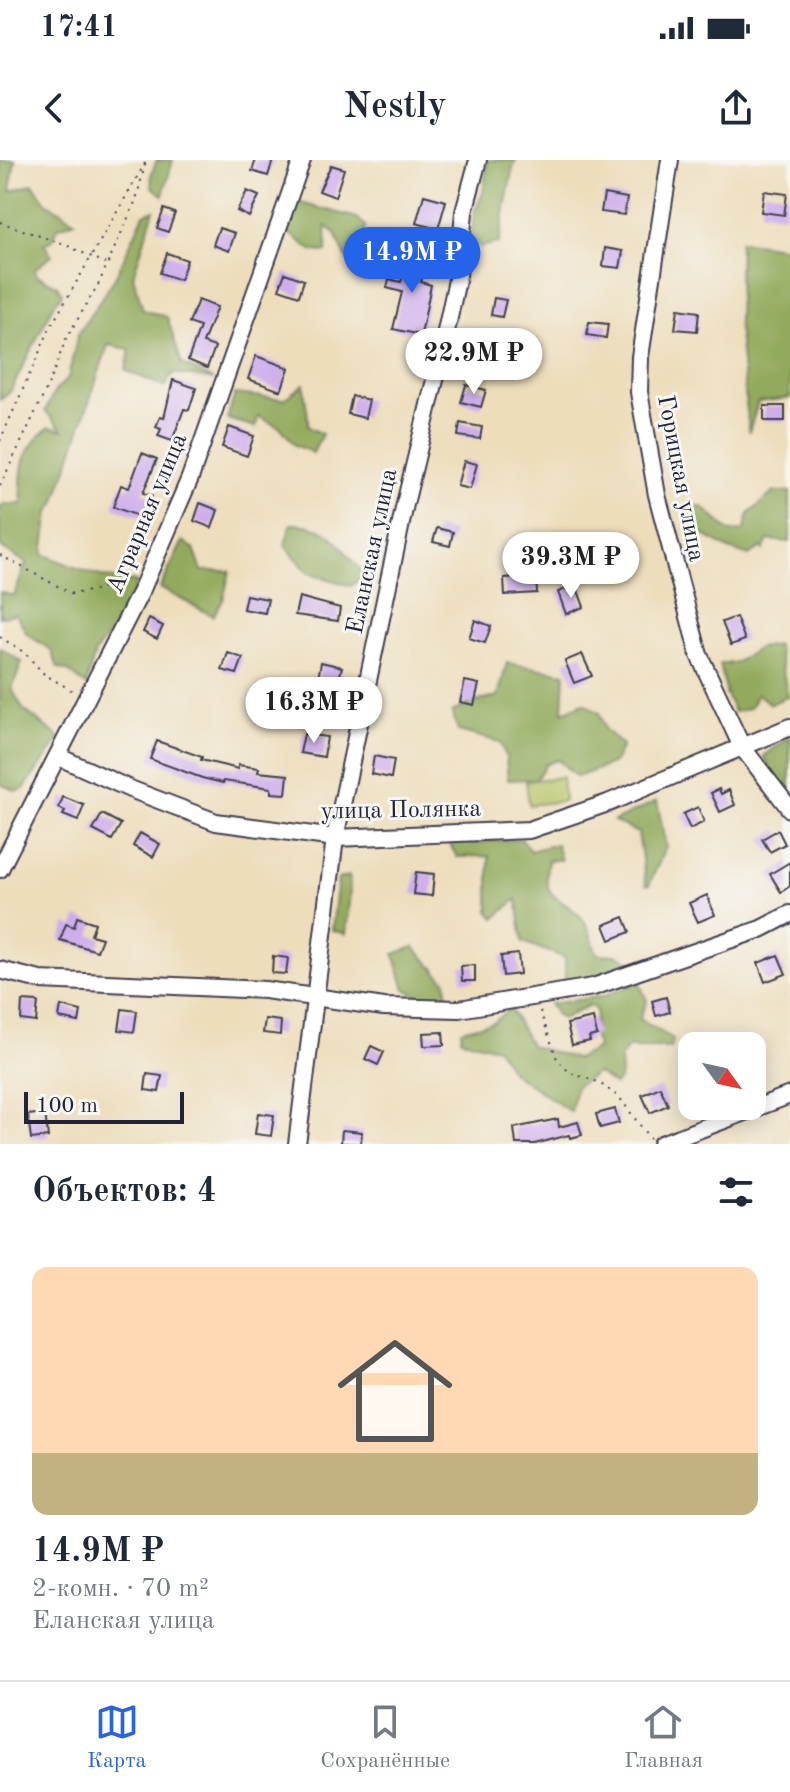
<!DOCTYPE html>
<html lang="ru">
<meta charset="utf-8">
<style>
body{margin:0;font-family:"Old Standard TT",serif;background:#f2f2f3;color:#1f2937;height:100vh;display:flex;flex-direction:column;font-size:30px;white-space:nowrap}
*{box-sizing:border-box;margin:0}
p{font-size:26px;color:#747a83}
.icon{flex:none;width:44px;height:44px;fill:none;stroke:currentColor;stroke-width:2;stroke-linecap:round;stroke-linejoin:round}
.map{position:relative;height:984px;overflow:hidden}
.side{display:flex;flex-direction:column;background:#fff;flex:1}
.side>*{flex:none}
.needle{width:52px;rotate:123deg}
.tools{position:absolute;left:678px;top:872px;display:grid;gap:16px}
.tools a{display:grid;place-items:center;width:88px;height:88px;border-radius:16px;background:#fff;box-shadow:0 4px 20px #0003;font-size:40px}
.scale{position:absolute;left:24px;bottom:20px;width:160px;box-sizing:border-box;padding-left:8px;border:4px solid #22223b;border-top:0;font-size:22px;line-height:28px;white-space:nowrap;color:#22223b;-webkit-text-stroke:6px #f6f6f2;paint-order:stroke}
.price{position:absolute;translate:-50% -68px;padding:0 18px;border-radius:28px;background:#fff;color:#222;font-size:26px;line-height:52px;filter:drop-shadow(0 2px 4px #0008)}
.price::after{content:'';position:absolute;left:50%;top:48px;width:24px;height:18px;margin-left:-12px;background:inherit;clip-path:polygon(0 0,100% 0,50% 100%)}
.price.active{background:#2563eb;color:#fff}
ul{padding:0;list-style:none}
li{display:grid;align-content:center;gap:16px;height:424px;padding:0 32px}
li span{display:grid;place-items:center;height:248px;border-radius:16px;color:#555}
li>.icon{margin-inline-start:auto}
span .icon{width:144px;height:144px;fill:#fffc;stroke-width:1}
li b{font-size:34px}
h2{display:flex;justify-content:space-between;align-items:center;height:96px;padding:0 32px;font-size:34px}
.status{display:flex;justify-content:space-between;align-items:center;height:56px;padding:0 40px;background:#fff;direction:ltr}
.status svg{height:22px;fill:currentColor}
header{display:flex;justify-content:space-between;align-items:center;height:104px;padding:0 32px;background:#fff;font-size:36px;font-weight:700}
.tabs{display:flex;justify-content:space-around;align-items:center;height:112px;border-top:2px solid #e0e1e3;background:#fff;font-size:22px;color:#747a83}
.tabs a{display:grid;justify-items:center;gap:4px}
.tabs .active{color:#2563eb}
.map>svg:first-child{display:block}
.green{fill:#b8c567;stroke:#6d7451;stroke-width:2}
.forest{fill:#92aa5c;stroke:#5a664c;stroke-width:2}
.building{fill:#ceadeb}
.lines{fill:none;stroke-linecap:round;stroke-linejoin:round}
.minor-casing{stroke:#403e4e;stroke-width:20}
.path{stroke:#403e4e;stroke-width:2;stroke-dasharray:2 6;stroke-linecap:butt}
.minor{stroke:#fff;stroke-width:16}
.labels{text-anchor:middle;stroke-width:6;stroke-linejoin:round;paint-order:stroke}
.street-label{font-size:24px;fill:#22223b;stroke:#f6f6f2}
</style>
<div class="status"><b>17:41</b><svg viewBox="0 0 49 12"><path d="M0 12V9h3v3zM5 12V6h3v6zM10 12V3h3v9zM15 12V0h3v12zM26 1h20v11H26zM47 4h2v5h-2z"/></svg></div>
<header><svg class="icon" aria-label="back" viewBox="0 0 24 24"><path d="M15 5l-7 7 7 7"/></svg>Nestly<svg class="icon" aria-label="share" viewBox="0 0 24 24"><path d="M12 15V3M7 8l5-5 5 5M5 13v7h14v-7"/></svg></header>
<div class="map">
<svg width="790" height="984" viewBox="0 0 790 984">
<rect width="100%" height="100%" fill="#f6f6f2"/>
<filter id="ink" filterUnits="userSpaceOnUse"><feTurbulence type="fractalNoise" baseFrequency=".0125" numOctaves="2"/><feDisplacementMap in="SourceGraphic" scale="16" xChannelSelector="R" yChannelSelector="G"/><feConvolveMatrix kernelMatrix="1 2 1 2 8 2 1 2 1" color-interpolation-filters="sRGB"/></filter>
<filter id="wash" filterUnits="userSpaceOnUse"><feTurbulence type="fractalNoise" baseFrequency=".006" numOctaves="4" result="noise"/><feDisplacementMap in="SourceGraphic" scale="32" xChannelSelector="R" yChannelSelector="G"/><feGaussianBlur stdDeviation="1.8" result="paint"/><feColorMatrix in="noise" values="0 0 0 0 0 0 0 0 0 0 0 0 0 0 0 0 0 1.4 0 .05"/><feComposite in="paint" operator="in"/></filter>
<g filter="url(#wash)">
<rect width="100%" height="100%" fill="#edddbb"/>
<polygon class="green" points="562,617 564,641 529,645 526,621"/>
<g class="forest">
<polygon points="0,0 15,0 10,31 33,24 46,42 75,61 57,68 52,80 44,84 52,95 35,109 36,115 57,125 62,134 54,144 10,232 0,240"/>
<polygon points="157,0 173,0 163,35 152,27 151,15"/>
<path d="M488 0H516C511 7 502 68 499 83L481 87 471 78 474 52 483 33Z"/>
<polygon points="293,41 357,58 366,66 358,101 348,101 334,72 326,66 327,92 313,91 285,70"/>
<path d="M154 50 133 116 143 150 167 157 182 204 214 220 173 213 165 227 126 211 130 189 108 185 55 344 49 352 43 394C74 407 102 420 136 422L133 442 95 493 86 525 68 511 58 508 51 490 27 474 16 454 0 457V432L14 436 26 403 0 387V350L3 344H22C20 309 20 291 49 267L63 270 45 251 55 231 68 218 78 174 115 118 144 54Z"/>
<polygon points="740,81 790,88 790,238 758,242 749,272 738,163"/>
<path d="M304 224C304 240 309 252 308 267L322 274 313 293 295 285 281 268 258 256 256 267 227 259 235 234 284 239Z"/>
<polygon points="774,332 790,332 790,382 768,380 763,390 761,387 749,396 729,389 691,368 688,344 702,347 730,372 744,371 749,354"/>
<path d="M291 364C334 364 338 386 365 415L351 426 308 413 285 385Z"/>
<polygon points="183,381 194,389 202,411 230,411 223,440 213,456 160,428"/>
<polygon points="777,485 788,536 771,544 757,534 750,548 734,552 727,537 720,504 735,503 759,488"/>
<polygon points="0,488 22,502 12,529 23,549 60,578 24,629 17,631 0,624"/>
<polygon points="507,503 565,513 563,552 584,543 599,553 605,570 622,586 614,603 577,617 558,600 546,604 536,619 508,620 506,597 500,582 458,571 452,552 472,543 498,536"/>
<polygon points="790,577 790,635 770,609 764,596"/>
<polygon points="657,641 666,687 649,725 646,725 638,673 614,661"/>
<path d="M522 679 530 691 556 684 561 700H548C541 743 559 733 583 759 590 767 593 784 597 794L618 795 632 803 600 818 565 820V798L523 782 517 739 495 758 489 751V696L457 697 448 681 473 683Z"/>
<path d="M349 716C352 727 347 759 346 774L332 770 338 719Z"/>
<polygon points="414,787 446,821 448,841 429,842 405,829 394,794"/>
<polygon points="639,822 647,841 639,859 673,879 671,888 628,888 620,898 621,916 615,925 597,913 576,926 571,952 513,913 497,888 461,879 461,870 493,862 510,848 531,886 577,899 598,888 594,878 596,850 589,845 563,859 557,856 549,844 604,836"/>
</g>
<g id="blocks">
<g class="building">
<polygon points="256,0 273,0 268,16 252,11"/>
<polygon points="331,5 344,9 335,37 319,31"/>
<polygon points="247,31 259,36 249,57 237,51"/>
<polygon points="764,31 787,34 784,55 761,52"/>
<polygon points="604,34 627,38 624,55 601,52"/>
<polygon points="424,35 446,41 438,69 416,63"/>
<polygon points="164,49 175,53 168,72 157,68"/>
<polygon points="219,68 235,73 229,91 213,85"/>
<polygon points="410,87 420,90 418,99 426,101 421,122 431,125 421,175 393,169 402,132 387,128 389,119 401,122"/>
<polygon points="605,88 623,91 620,108 603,106"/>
<polygon points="167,93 187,100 180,120 160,113"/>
<polygon points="285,113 304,120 299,136 279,129"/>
<polygon points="494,138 506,140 502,157 491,155"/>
<polygon points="198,140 217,147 203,183 215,187 207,208 188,200 200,167 189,163"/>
<polygon points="678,149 699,152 697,171 675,169"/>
<polygon points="589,162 608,164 606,178 587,175"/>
<polygon points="256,196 289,208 281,231 248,219"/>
<polygon points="173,220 196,228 189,250 184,249 172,281 158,276 161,269 156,267 160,257 164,258"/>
<polygon points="466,225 486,230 481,247 461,242"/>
<polygon points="352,236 369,240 365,258 348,254"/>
<rect x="764" y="246" width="21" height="15"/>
<polygon points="460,263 482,267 480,279 458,276"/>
<polygon points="229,267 254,276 247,296 222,287"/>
<polygon points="142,293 157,299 143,333 152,336 144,358 113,347 121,325 129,328"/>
<polygon points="464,301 477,304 470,329 457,326"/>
<polygon points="200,343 218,350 212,368 194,361"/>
<polygon points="437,368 453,372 450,386 433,382"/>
<polygon points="536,416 537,433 505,435 504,418"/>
<polygon points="576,425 584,447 566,454 558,432"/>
<polygon points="246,435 268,439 265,453 243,449"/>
<polygon points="299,437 340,448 338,461 295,455"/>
<polygon points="736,457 745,480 731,485 722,462"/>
<polygon points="149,459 163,466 157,479 143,472"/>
<polygon points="475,460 491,466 485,483 469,478"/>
<polygon points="228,493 243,498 237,514 222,510"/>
<polygon points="582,494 592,516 574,523 565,501"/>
<polygon points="321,502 342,507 338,523 318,519"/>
<polygon points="465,521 479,524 474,545 460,542"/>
<polygon points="304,574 327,577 324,597 300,593"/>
<polygon points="157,581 202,597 201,600 238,609 238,605 259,608 258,612 288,615 286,634 271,633 271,628 224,621 223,623 202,618 150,599"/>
<polygon points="374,596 394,600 391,618 371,614"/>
<polygon points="719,629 721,634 729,630 735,645 720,652 711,633"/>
<polygon points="63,637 84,645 78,661 63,655 65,651 59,648"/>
<polygon points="698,647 704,662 690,669 683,654"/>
<polygon points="102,654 121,664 112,680 93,670"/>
<polygon points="778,670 785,684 770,692 762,679"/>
<polygon points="140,673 160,684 153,697 133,686"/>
<polygon points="790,702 790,726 781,732 770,714"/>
<polygon points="416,712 434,714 432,736 413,734"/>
<polygon points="707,735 715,755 698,762 689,743"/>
<polygon points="77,757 95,763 91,775 102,778 97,791 60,780 66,764 74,767"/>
<polygon points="624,757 630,772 610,780 604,765"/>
<polygon points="518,794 520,814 503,816 501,796"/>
<polygon points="778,795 786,814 765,822 758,803"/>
<polygon points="273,796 288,798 286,814 272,813"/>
<polygon points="475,805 475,821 462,821 461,806"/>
<polygon points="666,837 670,852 656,856 652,841"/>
<polygon points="22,841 38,842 36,862 21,860"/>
<polygon points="61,846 81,851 79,862 59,858"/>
<polygon points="122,849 137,851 134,872 119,870"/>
<polygon points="593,858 597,875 589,877 590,881 572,885 567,864"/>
<polygon points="265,859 281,861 280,875 263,873"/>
<polygon points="443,872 444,885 424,886 423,873"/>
<polygon points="371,886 384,892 378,905 365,899"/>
<polygon points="147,914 162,916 159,932 145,930"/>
<polygon points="660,927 668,945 650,953 642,935"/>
<polygon points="615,949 619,963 600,968 596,954"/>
<polygon points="45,953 48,977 31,979 28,955"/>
<polygon points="258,953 274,955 271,976 255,974"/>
<polygon points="558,959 559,967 578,962 582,975 570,978 569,975 535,984 516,984 514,968"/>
<polygon points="342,970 362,972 361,984 341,983"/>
</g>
</g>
</g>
<g filter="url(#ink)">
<use href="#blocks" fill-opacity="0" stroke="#403e4e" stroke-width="2"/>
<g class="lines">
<g class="minor-casing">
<g id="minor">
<polyline points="670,0 640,197 639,232 657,335 699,495 742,587 790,649"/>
<polyline points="59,597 130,629 216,662 335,678 529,670 608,643 790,567"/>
<polyline points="0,709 142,429 190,318 302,0"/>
<polyline points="0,810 40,820 265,830 384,847 459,849 593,827 761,769 790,754"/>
<polyline points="297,984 335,678 405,344 441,195 458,115 464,52 478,0"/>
<polyline points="661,984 790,935"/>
</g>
</g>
<g class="path">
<polyline points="0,62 68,86 105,103"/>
<polyline points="0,281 51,166 147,0"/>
<polyline points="0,326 48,226 66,179 99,123 136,40 146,1"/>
<polyline points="0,395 72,434 96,430 131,417"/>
<polyline points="0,477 25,493 44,514 76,533"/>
<polyline points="540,851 557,899 570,913 598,922 619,937 650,979"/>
</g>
<use href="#minor" class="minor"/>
</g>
</g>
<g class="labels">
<g class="street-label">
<text transform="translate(682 318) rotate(79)" y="8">Горицкая улица</text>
<text transform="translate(146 353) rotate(-67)" y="8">Аграрная улица</text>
<text transform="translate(371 391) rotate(-78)" y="8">Еланская улица</text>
<text transform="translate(401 649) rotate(-1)" y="8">улица Полянка</text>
</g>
</g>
</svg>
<div class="tools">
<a><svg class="needle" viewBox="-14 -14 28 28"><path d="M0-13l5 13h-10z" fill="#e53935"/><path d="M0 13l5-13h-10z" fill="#747a83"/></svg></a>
</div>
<div class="scale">100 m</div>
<b class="price active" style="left:412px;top:135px">14.9M ₽</b>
<b class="price" style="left:474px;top:236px">22.9M ₽</b>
<b class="price" style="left:571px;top:440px">39.3M ₽</b>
<b class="price" style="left:314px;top:585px">16.3M ₽</b>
</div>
<section class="side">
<h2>Объектов: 4<svg class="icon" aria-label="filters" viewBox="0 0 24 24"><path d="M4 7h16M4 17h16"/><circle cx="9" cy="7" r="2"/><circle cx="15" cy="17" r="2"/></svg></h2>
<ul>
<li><span style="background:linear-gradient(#ffd9b3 75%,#c2b280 0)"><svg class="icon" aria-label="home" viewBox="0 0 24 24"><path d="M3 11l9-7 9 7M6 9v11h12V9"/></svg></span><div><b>14.9M ₽</b><p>2-комн. · 70 m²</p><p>Еланская улица</p></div></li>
</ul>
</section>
<nav class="tabs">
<a class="active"><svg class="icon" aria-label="map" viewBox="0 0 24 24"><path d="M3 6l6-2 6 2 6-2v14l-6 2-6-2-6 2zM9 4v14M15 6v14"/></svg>Карта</a>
<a><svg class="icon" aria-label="saved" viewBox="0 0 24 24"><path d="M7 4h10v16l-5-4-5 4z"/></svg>Сохранённые</a>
<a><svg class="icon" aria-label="home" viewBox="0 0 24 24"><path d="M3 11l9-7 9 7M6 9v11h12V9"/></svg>Главная</a>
</nav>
